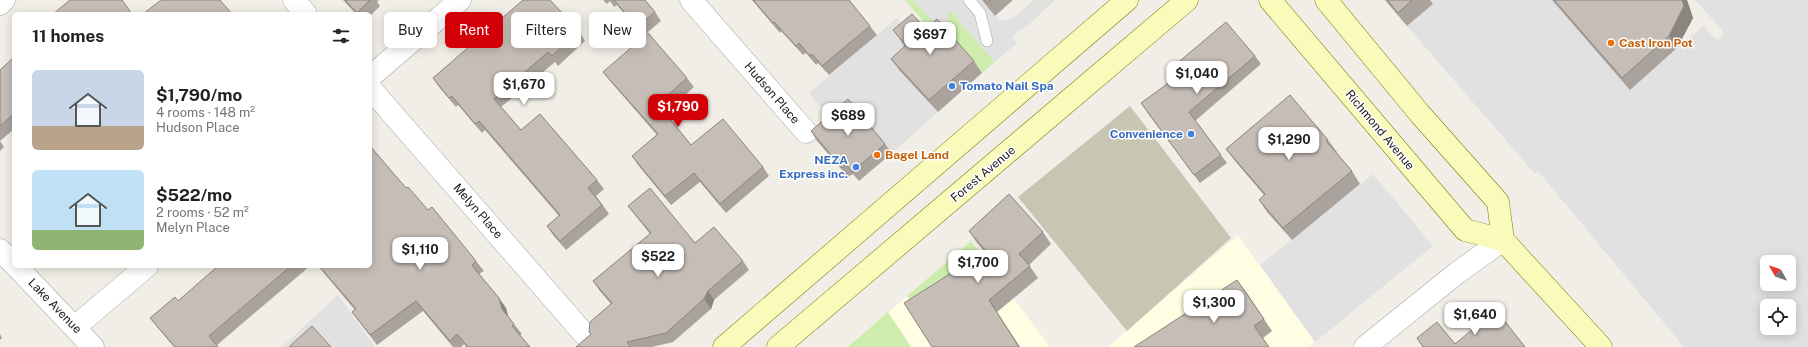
<!DOCTYPE html>
<meta charset="utf-8">
<style>
body{margin:0;font-family:"Public Sans",sans-serif;background:#f2f2f2;color:#202124;height:100vh;display:flex;flex-direction:column;font-size:15px;white-space:nowrap}
*{box-sizing:border-box;margin:0}
p{font-size:13px;color:#757577}
.icon{flex:none;width:22px;height:22px;fill:none;stroke:currentColor;stroke-width:2;stroke-linecap:round;stroke-linejoin:round}
.map{position:relative;flex:1;overflow:hidden}
.details{position:absolute;left:12px;top:12px;width:360px;height:256px;display:flex;flex-direction:column;background:#fff;border-radius:6px;box-shadow:0 2px 10px #0003}
.details>*{flex:none}
.banner{position:absolute;left:384px;top:12px;width:380px;height:36px;display:flex;gap:8px}
.needle{width:26px;rotate:310deg}
.controls{position:absolute;left:1760px;top:255px;display:grid;gap:8px}
.controls a{display:grid;place-items:center;width:36px;height:36px;border-radius:6px;background:#fff;box-shadow:0 2px 10px #0003;font-size:20px}
.price{position:absolute;translate:-50% -34px;padding:0 9px;border-radius:8px;background:#fff;color:#222;font-size:13px;line-height:26px;filter:drop-shadow(0 1px 2px #0008)}
.price::after{content:'';position:absolute;left:50%;top:24px;width:12px;height:9px;margin-left:-6px;background:inherit;clip-path:polygon(0 0,100% 0,50% 100%)}
.price.on{background:#d20006;color:#fff}
ul{padding:0;list-style:none}
li{display:flex;align-items:center;gap:12px;height:100px;padding:0 20px}
li span{display:grid;place-items:center;flex:none;width:112px;height:80px;border-radius:6px;color:#555}
li>.icon{margin-inline-start:auto}
span .icon{width:48px;height:48px;fill:#fffc;stroke-width:1}
li b{font-size:17px}
h2{display:flex;justify-content:space-between;align-items:center;height:48px;padding:0 20px;font-size:17px}
.tag{padding:0 14px;border-radius:6px;background:#fff;box-shadow:0 2px 10px #0003;font-size:14px;line-height:36px}
.tag.on{background:#d20006;color:#fff}
.map>svg:first-child{display:block}
.education{fill:#fffee3}
.construction{fill:#c6c6b2}
.grass{fill:#ceecad}
.parking{fill:#e1e1e1;fill-rule:evenodd}
.lines{fill:none;stroke-linecap:round;stroke-linejoin:round}
.lane-casing{stroke:#a8a8a8;stroke-width:12}
.street-casing{stroke:#a8a8a8;stroke-width:23}
.secondary-casing{stroke:#747d02;stroke-width:23}
.lane{stroke:#fff;stroke-width:11}
.street{stroke:#fff;stroke-width:22}
.secondary{stroke:#fafbbb;stroke-width:22}
.wall{fill:#aaa39d}
.shaded-wall{fill:#8b847f}
.building{fill:#c6bdb6;stroke:#8b847f}
.food-dot{fill:#e8710a;stroke:#fff;stroke-width:1.5}
.shop-dot{fill:#3f7fe0;stroke:#fff;stroke-width:1.5}
.labels{text-anchor:middle;stroke-width:3;stroke-linejoin:round;paint-order:stroke}
.food-label{font-size:12px;font-weight:bold;fill:#c56008;stroke:#fff;text-anchor:start}
.shop-label{font-size:12px;font-weight:bold;fill:#366cbe;stroke:#fff;text-anchor:end}
.street-label{font-size:12px;fill:#212121;stroke:#fff}
</style>
<div class="map">
<svg width="1808" height="347" viewBox="0 0 1808 347">
<rect width="100%" height="100%" fill="#f1eee7"/>
<g class="education">
<polygon points="1238,235 1315,342 1309,347 1108,347"/>
<polygon points="971,241 1050,347 848,347"/>
</g>
<polygon class="construction" points="1130,106 1231,238 1127,331 1018,197"/>
<g class="grass">
<polygon points="905,0 914,0 934,23 947,14 948,12 952,12 995,62 982,73 938,38"/>
<polygon points="971,241 981,254 912,303 907,296"/>
<polygon points="888,312 911,347 848,347"/>
</g>
<g class="parking">
<polygon points="914,0 982,0 999,19 1006,21 1013,18 1034,0 1055,0 1026,27 1014,34 1013,38 1017,43 995,62 952,12 948,12 948,23 934,23"/>
<path d="M1430 0H1552L1635 85 1703 26 1716 39 1722 38 1723 31 1695 0H1808V347H1684L1538 171 1535 174 1407 26 1433 4ZM1767 262H1789V284H1767ZM1767 306H1789V328H1767Z"/>
<polygon points="897,18 911,35 914,57 900,71 938,112 892,153 854,109 836,124 809,93"/>
<polygon points="1373,174 1433,246 1315,342 1260,265"/>
<polygon points="338,295 375,347 282,347"/>
</g>
<g class="lines">
<g class="lane-casing">
<polyline id="lane" points="969,0 980,13 987,41"/>
</g>
<g class="street-casing">
<g id="street">
<polyline points="294,0 306,14"/>
<polyline points="691,0 806,132"/>
<polyline points="0,4 4,0"/>
<polyline points="370,77 460,0"/>
<polyline points="370,88 585,335"/>
<polyline points="0,250 14,264"/>
<polyline points="16,266 93,347"/>
<polyline points="75,327 147,266"/>
<polyline points="1365,347 1457,273 1503,240"/>
</g>
</g>
<g class="secondary-casing">
<g id="secondary">
<polyline points="1270,0 1465,230 1503,240 1601,347"/>
<polyline points="1326,0 1420,114 1498,202 1503,240"/>
<polyline points="724,347 1127,0"/>
<polyline points="778,347 1187,0"/>
</g>
</g>
<use href="#lane" class="lane"/>
<use href="#street" class="street"/>
<use href="#secondary" class="secondary"/>
</g>
<g class="wall">
<polygon points="343,0 379,0 377,2 380,6 370,16 370,14 356,14"/>
<polygon points="603,0 645,0 655,12 661,21 643,36 617,5 614,7 610,1 607,4"/>
<polygon points="752,0 849,0 870,26 877,35 829,75 818,63 816,65 806,53 803,55 781,31 780,33"/>
<polygon points="982,0 1013,0 995,16"/>
<polygon points="1385,0 1430,0 1433,4 1407,26"/>
<polygon points="1552,0 1687,0 1693,18 1677,48 1630,90"/>
<polygon points="926,29 974,61 982,73 938,112 900,71 891,59 905,46 893,30"/>
<polygon points="579,31 585,41 558,66 555,62 501,107 521,130 597,180 604,189 596,196 609,214 566,250 553,235 547,226 559,216 485,130 482,133 458,105 456,107 439,87 433,78"/>
<polygon points="1255,56 1261,64 1195,121 1227,163 1200,183 1147,112 1180,74 1174,66"/>
<polygon points="14,61 14,129 0,141 0,70"/>
<polygon points="603,72 687,78 694,87 665,113 691,145 763,167 769,176 726,213 700,182 671,205 638,165 632,156 657,135 610,81"/>
<polygon points="811,131 885,144 892,153 859,181 853,174 848,177 817,141"/>
<polygon points="1328,140 1337,152 1336,152 1352,171 1360,184 1292,240 1267,212 1259,200 1264,195 1235,161 1226,149"/>
<polygon points="0,141 4,147 0,151"/>
<polygon points="406,188 476,261 484,271 479,274 506,308 508,317 514,324 522,334 520,335 530,347 466,347 464,344 461,347 453,347 423,311 377,345 352,312 355,310 318,266 370,266"/>
<polygon points="628,206 695,243 743,261 749,270 714,300 711,309 673,342 652,347 576,347 591,334 611,304 599,290 593,281 650,234 635,215"/>
<polygon points="969,231 1043,232 1051,244 1029,265 1038,278 997,312 932,347 985,252 977,243"/>
<polygon points="218,266 310,266 217,345 218,347 174,347 158,328 150,318 178,301"/>
<polygon points="1246,292 1272,331 1263,338 1269,347 1134,347"/>
<polygon points="0,334 2,338 0,340"/>
</g>
<g class="shaded-wall">
<polygon points="1682,0 1687,0 1693,18 1677,48 1669,36"/>
<polygon points="1237,280 1246,292 1272,331 1264,319"/>
<polygon points="708,291 714,300 711,309 704,299"/>
<polygon points="499,298 506,308 509,319 502,309"/>
<polygon points="989,300 997,312 1020,347 1019,347"/>
</g>
<g class="building">
<polygon points="70,0 122,0 132,14 53,14"/>
<polygon points="161,0 220,0 232,14 143,14"/>
<polygon points="345,0 370,0 357,13"/>
<polygon points="523,0 550,0 579,31 552,56 548,52 494,99 521,130 540,114 597,180 588,188 602,205 560,241 547,226 560,215 479,121 475,124 452,96 449,98 433,78"/>
<polygon points="614,0 645,0 655,12 637,27"/>
<polygon points="753,0 849,0 870,26 822,66 812,54 810,56 799,43 796,46 774,22 773,23"/>
<polygon points="984,0 991,0 987,3"/>
<polygon points="1387,0 1412,0 1398,13"/>
<polygon points="1554,0 1682,0 1684,6 1669,36 1622,78"/>
<polygon points="912,14 926,29 937,19 974,61 929,100 891,59 906,45 893,30"/>
<polygon points="1226,22 1255,56 1189,112 1221,155 1194,175 1141,103 1181,74 1174,66"/>
<polygon points="648,33 687,78 658,104 691,145 723,119 763,167 720,204 694,173 665,196 632,156 658,134 603,72"/>
<polygon points="12,59 14,61 14,114 0,126 0,70"/>
<polygon points="1290,95 1328,140 1326,141 1352,171 1283,228 1259,200 1265,194 1226,149"/>
<polygon points="848,99 885,144 852,172 846,164 842,168 811,131"/>
<polygon points="370,146 406,188 408,187 428,210 432,207 476,261 472,265 474,268 499,298 502,309 514,324 512,326 530,347 468,347 457,334 450,341 416,301 370,335 352,312 356,309 319,266 370,266"/>
<polygon points="650,188 695,243 714,227 743,261 708,291 704,299 666,333 627,342 631,347 576,347 591,334 589,332 590,322 612,303 593,281 651,233 628,206"/>
<polygon points="1009,194 1043,232 1019,254 1030,266 989,300 1019,347 932,347 904,303 986,251 969,231"/>
<polygon points="218,266 291,266 209,336 218,347 175,347 150,318 175,297 178,301"/>
<polygon points="1237,280 1264,319 1254,326 1269,347 1134,347"/>
<polygon points="1496,310 1525,347 1423,347 1417,338 1437,322 1455,344"/>
<polygon points="312,326 331,347 289,347"/>
</g>
<g class="food-dot">
<circle cx="1611" cy="43" r="4"/>
<circle cx="877" cy="155" r="4"/>
</g>
<g class="shop-dot">
<circle cx="952" cy="86" r="4"/>
<circle cx="1191" cy="134" r="4"/>
<circle cx="856" cy="167" r="4"/>
</g>
<g class="labels">
<g class="food-label">
<text x="1619" y="47">Cast Iron Pot</text>
<text x="885" y="159">Bagel Land</text>
</g>
<g class="shop-label">
<text x="960" y="90" text-anchor="start">Tomato Nail Spa</text>
<text x="1183" y="138">Convenience</text>
<text x="848" y="164">NEZA<tspan x="848" dy="14">Express inc.</tspan></text>
</g>
<g class="street-label">
<text transform="translate(772 93) rotate(49)" y="4">Hudson Place</text>
<text transform="translate(1380 130) rotate(50)" y="4">Richmond Avenue</text>
<text transform="translate(983 174) rotate(-40)" y="4">Forest Avenue</text>
<text transform="translate(478 211) rotate(49)" y="4">Melyn Place</text>
<text transform="translate(55 306) rotate(46)" y="4">Lake Avenue</text>
</g>
</g>
</svg>
<div class="controls">
<a><svg class="needle" viewBox="-14 -14 28 28"><path d="M0-13l5 13h-10z" fill="#e53935"/><path d="M0 13l5-13h-10z" fill="#757577"/></svg></a>
<a><svg class="icon" aria-label="locate" viewBox="0 0 24 24"><circle cx="12" cy="12" r="6"/><path d="M12 2v4M12 18v4M2 12h4M18 12h4"/></svg></a>
</div>
<b class="price" style="left:930px;top:56px">$697</b>
<b class="price" style="left:1197px;top:95px">$1,040</b>
<b class="price" style="left:524px;top:106px">$1,670</b>
<b class="price on" style="left:678px;top:128px">$1,790</b>
<b class="price" style="left:848px;top:137px">$689</b>
<b class="price" style="left:1289px;top:161px">$1,290</b>
<b class="price" style="left:420px;top:271px">$1,110</b>
<b class="price" style="left:658px;top:278px">$522</b>
<b class="price" style="left:978px;top:284px">$1,700</b>
<b class="price" style="left:1214px;top:324px">$1,300</b>
<b class="price" style="left:1475px;top:336px">$1,640</b>
<div class="banner">
<a class="tag">Buy</a>
<a class="tag on">Rent</a>
<a class="tag">Filters</a>
<a class="tag">New</a>
</div>
<section class="details">
<h2>11 homes<svg class="icon" aria-label="filters" viewBox="0 0 24 24"><path d="M4 7h16M4 17h16"/><circle cx="9" cy="7" r="2"/><circle cx="15" cy="17" r="2"/></svg></h2>
<ul>
<li><span style="background:linear-gradient(#c9d6e8 70%,#b9a48a 0)"><svg class="icon" aria-label="home" viewBox="0 0 24 24"><path d="M3 11l9-7 9 7M6 9v11h12V9"/></svg></span><div><b>$1,790/mo</b><p>4 rooms · 148 m²</p><p>Hudson Place</p></div></li>
<li><span style="background:linear-gradient(#bfe0f5 75%,#8fb573 0)"><svg class="icon" aria-label="home" viewBox="0 0 24 24"><path d="M3 11l9-7 9 7M6 9v11h12V9"/></svg></span><div><b>$522/mo</b><p>2 rooms · 52 m²</p><p>Melyn Place</p></div></li>
</ul>
</section>
</div>
